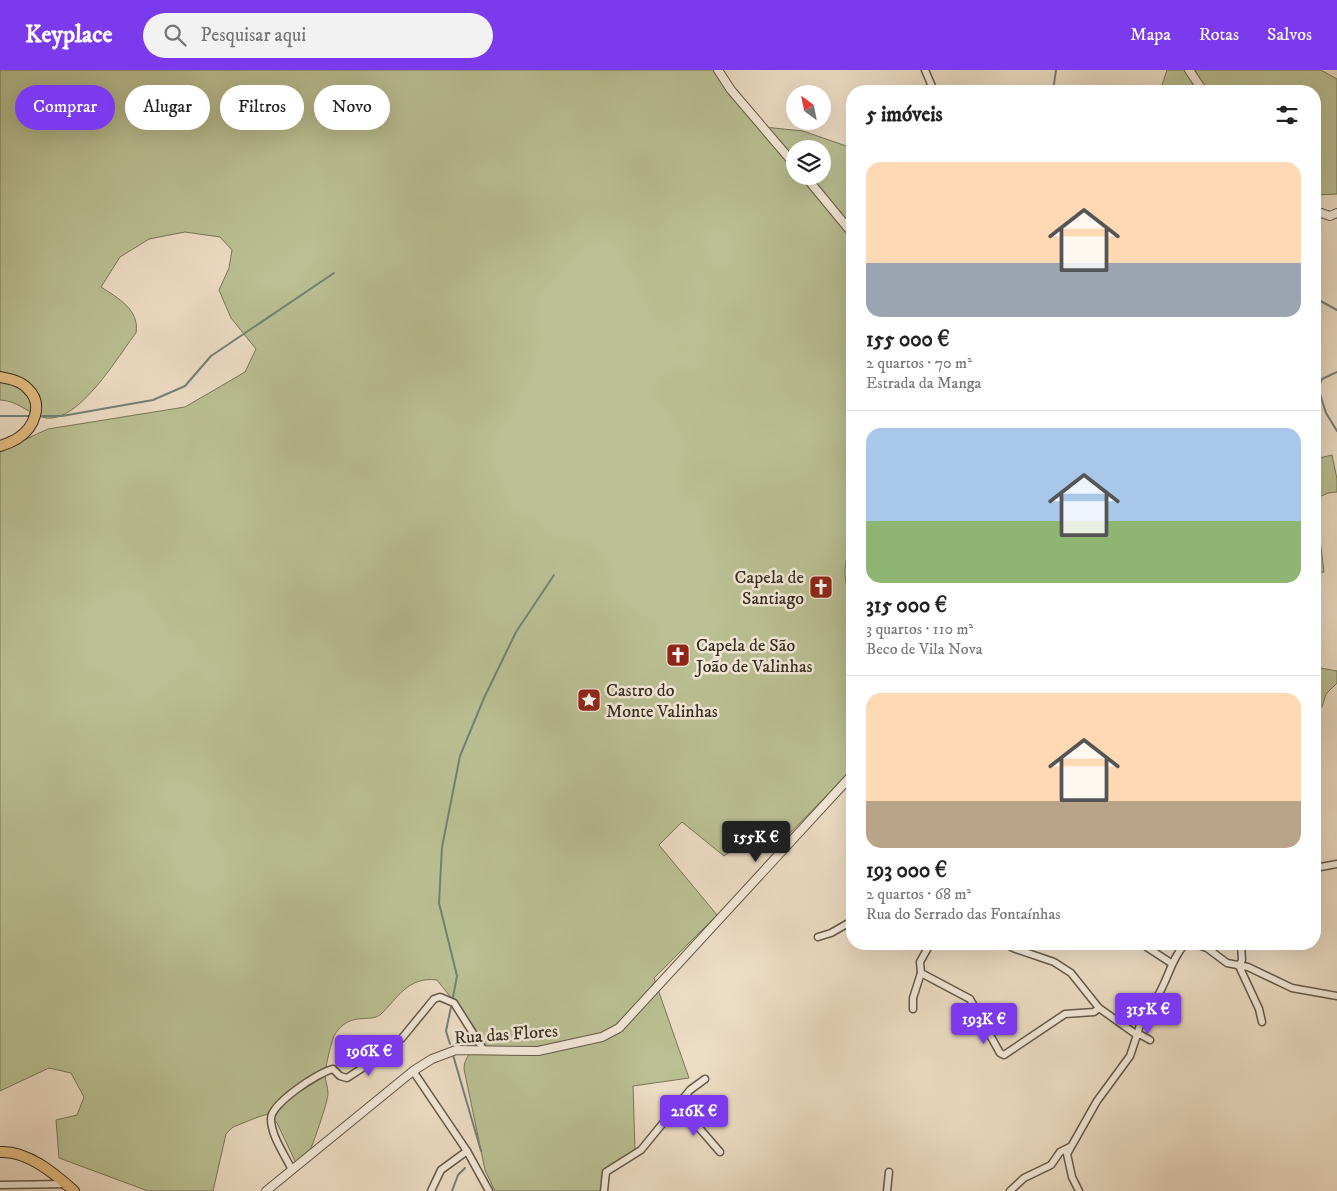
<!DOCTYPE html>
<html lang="pt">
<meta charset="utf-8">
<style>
body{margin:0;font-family:"IM FELL DW Pica",serif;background:#f2f2f2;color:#222;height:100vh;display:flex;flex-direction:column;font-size:19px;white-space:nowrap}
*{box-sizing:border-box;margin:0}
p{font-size:16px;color:#767676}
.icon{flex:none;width:28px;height:28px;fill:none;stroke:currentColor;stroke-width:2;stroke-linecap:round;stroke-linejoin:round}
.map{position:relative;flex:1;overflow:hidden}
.details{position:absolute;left:846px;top:15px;width:475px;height:865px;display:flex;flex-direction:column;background:#fff;border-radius:20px;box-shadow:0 5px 20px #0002}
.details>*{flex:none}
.top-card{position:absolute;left:15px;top:15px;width:475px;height:45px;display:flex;gap:10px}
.needle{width:32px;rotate:328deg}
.buttons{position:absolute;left:786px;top:15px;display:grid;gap:10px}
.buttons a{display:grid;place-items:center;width:45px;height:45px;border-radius:50%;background:#fff;box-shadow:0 5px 20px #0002;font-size:25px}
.price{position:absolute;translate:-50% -42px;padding:0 11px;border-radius:5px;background:#7c3aed;color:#fff;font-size:16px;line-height:32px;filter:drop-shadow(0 1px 2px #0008)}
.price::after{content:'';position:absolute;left:50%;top:30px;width:15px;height:11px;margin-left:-8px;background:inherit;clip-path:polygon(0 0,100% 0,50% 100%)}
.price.on{background:#222;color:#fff}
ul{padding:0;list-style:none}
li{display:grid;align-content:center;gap:10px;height:265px;padding:0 20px}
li+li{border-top:1px solid #e0e0e0}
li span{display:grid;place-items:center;height:155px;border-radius:15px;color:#555}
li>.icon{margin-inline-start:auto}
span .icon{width:90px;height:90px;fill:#fffc;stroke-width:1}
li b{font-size:21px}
h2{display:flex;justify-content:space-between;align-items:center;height:60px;padding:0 20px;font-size:21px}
.tag{padding:0 18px;border-radius:22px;background:#fff;box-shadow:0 5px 20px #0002;font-size:18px;line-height:45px}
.tag.on{background:#7c3aed;color:#fff}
header{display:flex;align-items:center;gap:30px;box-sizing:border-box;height:70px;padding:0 25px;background:#7c3aed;color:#fff}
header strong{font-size:24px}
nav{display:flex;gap:28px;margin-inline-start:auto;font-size:18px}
.search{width:350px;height:45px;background:#f2f2f2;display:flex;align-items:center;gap:12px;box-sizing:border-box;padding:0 18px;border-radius:28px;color:#767676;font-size:19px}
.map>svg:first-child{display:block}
.green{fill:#bac093;stroke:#787659}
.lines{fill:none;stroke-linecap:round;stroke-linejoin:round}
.stream{stroke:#718278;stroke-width:2}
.minor-casing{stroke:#635848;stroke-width:9}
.tertiary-casing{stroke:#635848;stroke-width:10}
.primary-casing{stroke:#352b1f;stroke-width:12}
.minor{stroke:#f3e9d9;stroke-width:6}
.tertiary{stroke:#f3e9d9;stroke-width:8}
.primary{stroke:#e6be82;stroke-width:10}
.labels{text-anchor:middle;stroke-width:5;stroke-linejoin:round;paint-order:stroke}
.poi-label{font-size:18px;fill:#352b1f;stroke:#f3e9d9;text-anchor:start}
.street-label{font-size:18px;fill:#352b1f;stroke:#f3e9d9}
</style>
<header>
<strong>Keyplace</strong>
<div class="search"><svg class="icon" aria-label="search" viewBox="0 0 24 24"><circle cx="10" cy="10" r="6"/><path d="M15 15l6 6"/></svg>Pesquisar aqui</div>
<nav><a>Mapa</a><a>Rotas</a><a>Salvos</a></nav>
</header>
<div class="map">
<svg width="1337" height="1121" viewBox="0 0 1337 1121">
<rect width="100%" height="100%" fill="#edddc5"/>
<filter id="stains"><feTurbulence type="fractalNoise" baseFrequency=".004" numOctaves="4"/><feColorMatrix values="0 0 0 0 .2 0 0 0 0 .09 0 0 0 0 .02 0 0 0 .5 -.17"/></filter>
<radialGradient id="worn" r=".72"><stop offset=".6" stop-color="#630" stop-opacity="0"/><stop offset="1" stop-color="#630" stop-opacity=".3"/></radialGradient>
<g class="green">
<path d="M0 0H714L733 27 795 98V106H822V79H795V93L764 57 803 61 852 78V484L847 487C843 504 845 514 852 530V693L845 707 783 770 768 756 724 786 682 752 659 775 717 845 654 908 689 1008 633 1016 635 1080 604 1100 602 1121H495L485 1100 464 999C464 981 482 980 475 958L437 910C408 906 397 929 381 944 370 954 351 940 335 964 332 968 325 999 325 1004 325 1011 328 1017 328 1023 329 1029 311 1081 308 1084 305 1087 300 1090 296 1093L277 1053 268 1044 258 1047 233 1057 226 1064 213 1121H148L59 1088 56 1050 77 1045 84 1027 71 1003 49 998 0 1021V381L48 359 185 337 245 302 256 279 231 248 219 220 229 198 232 180 220 167 185 162 149 169 120 187 101 217C118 228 140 240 136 263 118 286 80 352 46 348 30 345 17 330 0 330Z"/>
<polygon points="1167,0 1321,0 1337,9 1337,124 1315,125 1315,21 1160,21"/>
<polygon points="1332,385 1337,409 1337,422 1328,423 1315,429 1324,502 1315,503 1315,389"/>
<polygon points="1315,597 1337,601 1337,613 1326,624 1322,637 1315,635"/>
</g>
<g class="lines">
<g class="stream">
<polyline points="1053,21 1056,0"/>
<polyline points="1315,228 1337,240"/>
<polyline points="1337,302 1322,309 1318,318 1326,343 1337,361"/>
<polyline points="0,346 30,346"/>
<polyline points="40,346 62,346 153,330 185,316 211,286 334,203"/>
<polyline points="453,927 457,906 439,833 442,777 460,686 484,628 516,562 554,505"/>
<polyline points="450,974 446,961 451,937"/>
<polyline points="453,985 481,1081"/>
<polyline points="452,1121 458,1105 465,1098"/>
</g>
<g class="minor-casing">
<g id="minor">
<polyline points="925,0 934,21"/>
<polyline points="1315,798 1337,794"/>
<polyline points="818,867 831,863 852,851"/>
<polyline points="930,874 920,892 921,903 970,929 1000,983 1004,985 1065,944 1094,942 1099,938"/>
<polyline points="1007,874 1013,878 1054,892 1071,903 1099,938 1137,965 1130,986 1097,1031 1067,1084 1072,1107 1079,1121"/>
<polyline points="1142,874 1171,893"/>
<polyline points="1194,874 1207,878 1227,893 1248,897 1292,918 1337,926"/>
<polyline points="1239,896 1259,939 1262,952"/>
<polyline points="1239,896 1242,890 1241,874"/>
<polyline points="913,939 913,928 921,903"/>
<path d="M1150 970 1141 965H1137C1141 947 1147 941 1157 927 1168 910 1171 889 1185 874"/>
<polyline points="413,1001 467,1081 489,1121"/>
<polyline points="676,1039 687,1044 720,1082"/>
<path d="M292 1100C285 1085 271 1066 271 1049 270 1034 319 1002 333 999L340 1006 347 1008 384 984 402 968 434 929 440 927 454 933 483 979"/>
<polyline points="0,1115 66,1114"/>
<polyline points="431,1121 441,1100 467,1081"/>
<polyline points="604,1121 606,1102 641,1080 690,1020 705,1009"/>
<polyline points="887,1121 889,1102"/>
<polyline points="1010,1121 1024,1108 1051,1095 1060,1082 1070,1077"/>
</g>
</g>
<g class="tertiary-casing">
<g id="tertiary">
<polyline points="718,0 731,20 795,95"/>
<polyline points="1189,0 1203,21"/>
<polyline points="805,106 852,163"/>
<polyline points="1315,141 1330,146 1337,143"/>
<polyline points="266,1121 413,1001 432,989 456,980 538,981 602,967 619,958 852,705"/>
</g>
</g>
<g class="primary-casing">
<g id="primary">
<path d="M0 307C10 309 21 311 28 319 44 334 34 358 18 368 12 372 6 374 0 376"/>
<path d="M0 1082C27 1080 55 1104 74 1121"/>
</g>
</g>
<use href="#minor" class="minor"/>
<use href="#tertiary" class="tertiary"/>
<use href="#primary" class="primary"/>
</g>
<defs>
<g id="church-square" transform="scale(1.25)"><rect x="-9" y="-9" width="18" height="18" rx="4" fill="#8f2418" stroke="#f3e9d9"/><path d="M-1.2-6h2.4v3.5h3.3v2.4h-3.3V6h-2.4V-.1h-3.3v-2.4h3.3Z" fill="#fff"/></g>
<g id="sight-square" transform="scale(1.25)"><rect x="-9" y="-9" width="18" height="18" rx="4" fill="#8f2418" stroke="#f3e9d9"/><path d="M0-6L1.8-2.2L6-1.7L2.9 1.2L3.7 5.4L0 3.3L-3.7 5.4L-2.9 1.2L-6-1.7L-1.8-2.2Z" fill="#fff"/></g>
</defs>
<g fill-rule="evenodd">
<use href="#church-square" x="821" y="517"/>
<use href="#church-square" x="678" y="585"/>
<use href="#sight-square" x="589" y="630"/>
</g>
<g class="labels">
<g class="poi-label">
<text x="804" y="513" text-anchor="end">Capela de<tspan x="804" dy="21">Santiago</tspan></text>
<text x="696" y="581">Capela de São<tspan x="696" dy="21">João de Valinhas</tspan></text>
<text x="606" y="626">Castro do<tspan x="606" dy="21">Monte Valinhas</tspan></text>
</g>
<g class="street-label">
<text transform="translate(506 964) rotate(-4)" y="6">Rua das Flores</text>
</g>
</g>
<rect width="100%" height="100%" filter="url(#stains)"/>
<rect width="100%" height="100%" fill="url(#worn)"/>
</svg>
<div class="buttons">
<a><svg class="needle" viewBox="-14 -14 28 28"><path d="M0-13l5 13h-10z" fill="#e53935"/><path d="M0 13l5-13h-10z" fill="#767676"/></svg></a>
<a><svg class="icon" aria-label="layers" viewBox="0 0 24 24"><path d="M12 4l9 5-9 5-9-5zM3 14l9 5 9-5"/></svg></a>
</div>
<b class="price on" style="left:756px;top:793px">155K €</b>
<b class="price" style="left:1148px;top:965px">315K €</b>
<b class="price" style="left:984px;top:975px">193K €</b>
<b class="price" style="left:369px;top:1007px">196K €</b>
<b class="price" style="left:694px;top:1067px">216K €</b>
<div class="top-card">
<a class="tag on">Comprar</a>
<a class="tag">Alugar</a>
<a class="tag">Filtros</a>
<a class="tag">Novo</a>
</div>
<section class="details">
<h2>5 imóveis<svg class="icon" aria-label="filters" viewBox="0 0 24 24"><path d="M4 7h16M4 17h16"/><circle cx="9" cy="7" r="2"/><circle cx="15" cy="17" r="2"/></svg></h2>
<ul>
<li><span style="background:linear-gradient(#ffd9b3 65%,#9aa5b1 0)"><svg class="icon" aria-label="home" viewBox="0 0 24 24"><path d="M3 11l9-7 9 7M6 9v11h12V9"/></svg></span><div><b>155 000 €</b><p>2 quartos · 70 m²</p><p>Estrada da Manga</p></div></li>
<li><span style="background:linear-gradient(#a9c7e8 60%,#8fb573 0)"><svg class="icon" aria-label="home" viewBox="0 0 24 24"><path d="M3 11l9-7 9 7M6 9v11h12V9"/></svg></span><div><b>315 000 €</b><p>3 quartos · 110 m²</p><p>Beco de Vila Nova</p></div></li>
<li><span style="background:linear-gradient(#ffd9b3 70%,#b9a48a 0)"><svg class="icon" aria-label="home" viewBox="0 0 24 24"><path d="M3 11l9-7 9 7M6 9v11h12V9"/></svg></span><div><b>193 000 €</b><p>2 quartos · 68 m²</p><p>Rua do Serrado das Fontaínhas</p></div></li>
</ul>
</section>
</div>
